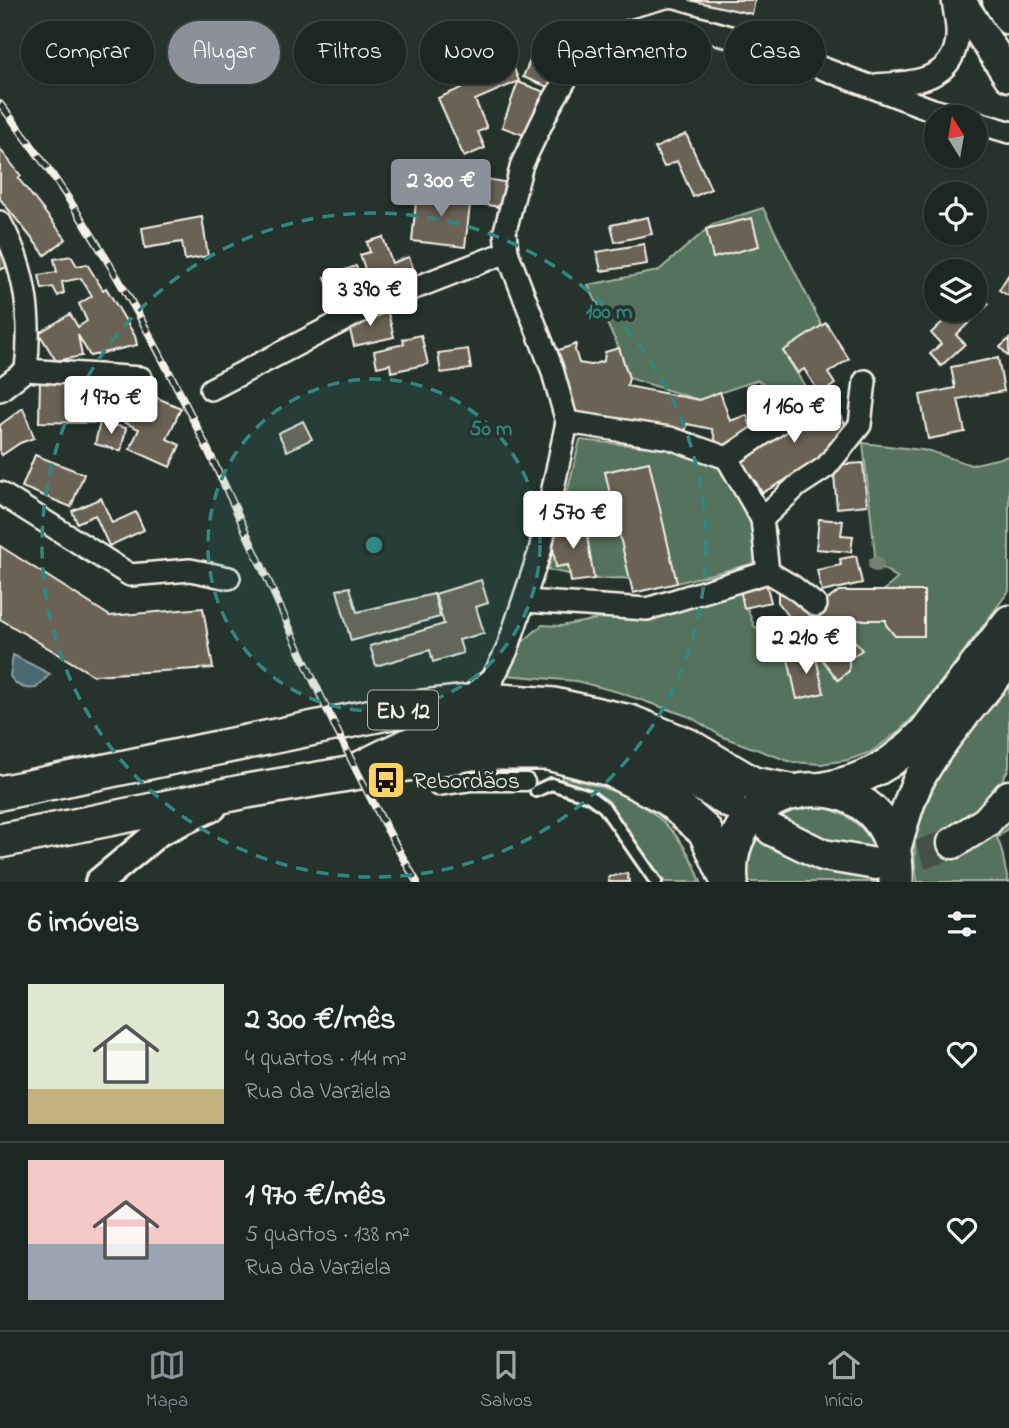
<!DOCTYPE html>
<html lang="pt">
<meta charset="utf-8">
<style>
body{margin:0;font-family:"Indie Flower",sans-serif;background:#252e2a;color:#f1f3f6;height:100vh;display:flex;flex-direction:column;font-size:26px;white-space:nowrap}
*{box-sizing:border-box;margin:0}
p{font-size:23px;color:#a0a5a5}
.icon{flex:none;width:38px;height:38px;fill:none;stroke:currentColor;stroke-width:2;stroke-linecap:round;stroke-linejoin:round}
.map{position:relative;height:882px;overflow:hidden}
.panel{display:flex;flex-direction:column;background:#1c2622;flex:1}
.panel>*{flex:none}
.guide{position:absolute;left:21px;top:21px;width:968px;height:63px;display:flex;gap:14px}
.needle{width:46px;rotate:349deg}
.controls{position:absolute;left:924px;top:105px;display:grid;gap:14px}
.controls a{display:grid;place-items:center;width:63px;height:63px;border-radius:50%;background:#1c2622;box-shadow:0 2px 5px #0004,0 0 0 2px #3a4340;font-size:35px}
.price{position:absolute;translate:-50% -60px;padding:0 16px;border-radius:7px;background:#fff;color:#222;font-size:23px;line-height:46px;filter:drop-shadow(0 2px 4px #0008)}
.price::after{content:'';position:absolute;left:50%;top:42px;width:21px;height:16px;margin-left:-10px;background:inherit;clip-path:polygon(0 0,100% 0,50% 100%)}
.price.on{background:#8c9099;color:#fff}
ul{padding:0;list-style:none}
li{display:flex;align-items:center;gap:21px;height:175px;padding:0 28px}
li+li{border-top:2px solid #3a4340}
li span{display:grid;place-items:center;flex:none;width:196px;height:140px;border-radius:0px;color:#555}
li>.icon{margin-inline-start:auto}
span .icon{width:84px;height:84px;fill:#fffc;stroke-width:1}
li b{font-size:30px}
h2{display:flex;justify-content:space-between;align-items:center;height:84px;padding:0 28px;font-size:30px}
.tag{padding:0 24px;border-radius:32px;background:#1c2622;box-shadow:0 2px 5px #0004,0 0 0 2px #3a4340;font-size:24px;line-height:63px}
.tag.on{background:#8c9099;color:#fff}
.menu{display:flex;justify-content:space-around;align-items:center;height:98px;border-top:2px solid #3a4340;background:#1c2622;font-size:19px;color:#a0a5a5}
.menu a{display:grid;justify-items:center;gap:4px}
.menu .on{color:#8c9099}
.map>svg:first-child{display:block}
.green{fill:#55735c;stroke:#a4b2a2;stroke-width:2}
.water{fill:#48696f;stroke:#8d9f9f;stroke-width:2}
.building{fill:#6b6254;stroke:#f4f1e8;stroke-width:2}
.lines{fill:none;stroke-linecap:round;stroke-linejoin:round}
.secondary-tunnel{stroke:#455049;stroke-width:30;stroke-dasharray:30 15;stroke-linecap:butt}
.service-casing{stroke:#f4f1e8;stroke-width:16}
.pedestrian-casing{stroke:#f4f1e8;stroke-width:21}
.minor-casing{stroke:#f4f1e8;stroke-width:26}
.tertiary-casing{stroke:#f4f1e8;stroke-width:32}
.secondary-casing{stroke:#f4f1e8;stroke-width:35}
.primary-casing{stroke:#f4f1e8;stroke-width:38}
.service{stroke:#26332d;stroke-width:10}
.pedestrian{stroke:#26332d;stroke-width:16}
.minor{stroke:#26332d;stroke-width:21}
.tertiary{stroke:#26332d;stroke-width:26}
.secondary{stroke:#26332d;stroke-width:30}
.primary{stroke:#26332d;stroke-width:33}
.rail-casing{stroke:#f4f1e8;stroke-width:8}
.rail{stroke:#26332d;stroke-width:5;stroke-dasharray:16;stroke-linecap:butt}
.tree{fill:#748075}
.ring{fill:none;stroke:#318880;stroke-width:3.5;stroke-dasharray:12 9}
.labels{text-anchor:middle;stroke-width:7;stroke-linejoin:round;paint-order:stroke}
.shield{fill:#26332d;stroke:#b6b8b0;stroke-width:2}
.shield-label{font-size:23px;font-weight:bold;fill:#f4f1e8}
.poi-label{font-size:24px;fill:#f4f1e8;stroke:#26332d;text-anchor:start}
.centre{fill:#318880;stroke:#26332d;stroke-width:3.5}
.ring-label{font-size:21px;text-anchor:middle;font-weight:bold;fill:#318880;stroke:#26332d;stroke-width:7;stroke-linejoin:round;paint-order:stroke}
</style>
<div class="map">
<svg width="1009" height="882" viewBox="0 0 1009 882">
<rect width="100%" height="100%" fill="#26332d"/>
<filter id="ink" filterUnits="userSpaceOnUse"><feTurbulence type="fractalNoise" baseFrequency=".0143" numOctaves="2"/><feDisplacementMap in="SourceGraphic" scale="14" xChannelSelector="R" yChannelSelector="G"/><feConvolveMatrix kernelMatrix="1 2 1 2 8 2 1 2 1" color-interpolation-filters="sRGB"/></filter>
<g filter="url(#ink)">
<g class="green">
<polygon points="763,208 822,326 783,351 808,391 794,405 757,380 699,400 629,378 619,348 588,285 658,271 713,224"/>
<polygon points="580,440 678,450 723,468 752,523 755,563 677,583 620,578 594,579 548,570"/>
<polygon points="863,443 930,451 971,465 1009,456 1009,591 918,712 897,733 871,752 848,760 821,764 791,762 723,737 690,717 618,692 576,681 506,675 518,646 542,625 561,626 704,599 740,589 754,626 776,638 801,647 847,623 898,578 876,564"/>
<path d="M1009 670V768L996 791 1009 807V827L997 838C1005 853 1003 868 1009 882H917C916 870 913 856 915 844 927 779 972 724 1009 670Z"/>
<path d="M563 776C584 783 607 787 627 797 664 815 688 844 701 882H665L591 793 552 791Z"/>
<path d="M809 806C851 808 884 838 878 882H749C743 842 772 813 809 806Z"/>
</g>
<path class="water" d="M13 655 50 674 36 688C24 690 16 686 10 676Z"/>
<g class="building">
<polygon points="689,0 755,0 752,14"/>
<polygon points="539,39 563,49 548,87 523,77"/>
<polygon points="513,66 519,81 475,100 487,128 478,132 485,148 464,157 438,98"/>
<polygon points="518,82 545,92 529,137 502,127"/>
<polygon points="686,134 711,189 693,197 677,161 664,167 655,148"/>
<polygon points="0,149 21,176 18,178 66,239 45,255 0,199"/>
<polygon points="468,169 487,172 486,179 509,183 505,208 476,203 479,185 466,183"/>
<polygon points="417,192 471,197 465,247 412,241"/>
<polygon points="202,217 208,256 185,260 182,242 145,248 142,228"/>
<polygon points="648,217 652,234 615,242 611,225"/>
<polygon points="752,218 759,246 713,258 706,229"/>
<polygon points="0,233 15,263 0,270"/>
<polygon points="383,237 392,263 409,257 416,276 373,291 360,255 370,252 367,242"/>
<polygon points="644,244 647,264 601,271 597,252"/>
<polygon points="71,256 77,266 87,264 103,290 106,288 135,336 137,345 90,356 78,335 82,356 56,361 39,333 70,314 78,327 87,321 79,304 92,296 81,278 62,282 64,293 58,296 53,287 42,289 39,275 57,272 54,259"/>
<polygon points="356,266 368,298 336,309 325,277"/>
<polygon points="1009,274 1009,296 999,290"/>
<polygon points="976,290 989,304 956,335 965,344 941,366 930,354 941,344 931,333 955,310 975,310"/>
<polygon points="387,309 394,337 354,346 347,318"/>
<polygon points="826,323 849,359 828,373 835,384 820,394 804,369 798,373 783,351"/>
<polygon points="421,335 428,364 391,372 390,364 377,367 374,351 404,344 403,339"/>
<polygon points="1009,339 1009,357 1000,347"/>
<polygon points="576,344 575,350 579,363 591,365 604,361 605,352 619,348 629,378 627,386 699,400 720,392 730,421 747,415 754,436 718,448 712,429 687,424 685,432 576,412 556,351"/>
<polygon points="468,349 471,369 441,373 438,353"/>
<polygon points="998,358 1004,391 958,399 965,432 928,439 920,395 955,388 951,367"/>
<polygon points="40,380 98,381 97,423 39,422"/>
<polygon points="125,384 181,408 167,439 180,445 170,467 130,449 139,429 121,421 127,407 116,403"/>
<polygon points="832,394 840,408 837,410 855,442 762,493 755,480 750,482 732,450"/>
<polygon points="23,408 34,438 20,443 2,455 0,452 0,425"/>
<polygon points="303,421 312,439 287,451 278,433"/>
<polygon points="100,422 126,428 121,451 95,444"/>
<polygon points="35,455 84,474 71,507 22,487"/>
<polygon points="649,462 677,583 633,593 605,472"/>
<polygon points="863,463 867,505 837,508 833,465"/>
<polygon points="101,498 112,523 136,512 144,530 109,546 95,515 77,523 72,511"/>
<polygon points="819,519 843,521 841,535 853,536 851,552 816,549"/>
<polygon points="585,523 594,579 571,582 568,565 556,567 550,528"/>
<polygon points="0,546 110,616 203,608 213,668 93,675 0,619"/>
<polygon points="856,556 862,583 822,592 817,570 841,565 840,559"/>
<polygon points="481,580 488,603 476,607 484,633 459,640 463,653 433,662 430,650 376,666 370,646 444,624 435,594"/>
<polygon points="766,583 771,602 744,608 740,589"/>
<polygon points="789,585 810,613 839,591 924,591 924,636 895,636 886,625 886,620 847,620 847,631 862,650 849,659 849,671 838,680 778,602 778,594"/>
<polygon points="350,587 357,612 434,594 440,617 351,641 337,590"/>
<polygon points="815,654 824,693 797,699 788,659"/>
<polygon points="627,873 629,882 609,882 608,877"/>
</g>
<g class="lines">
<polyline class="secondary-tunnel" points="876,864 920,855 953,843"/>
<g class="service-casing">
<polyline id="service" points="536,791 551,784 589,796 604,807 656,882"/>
</g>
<g class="pedestrian-casing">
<polyline id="pedestrian" points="437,787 471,782 526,782"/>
</g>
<g class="minor-casing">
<g id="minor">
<path d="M876 85C905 83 945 83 955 49 960 34 955 15 953 0"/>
<polyline points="975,122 1009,132"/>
<path d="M0 222C26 268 32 319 26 370L0 390"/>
<polyline points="26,370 141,378"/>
<polyline points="211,389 379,302 507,252 505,231 522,164 550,106 575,64 619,34 671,20 771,49 933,110 959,117"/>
<polyline points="727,458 810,402"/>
<polyline points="0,493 130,575 190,570 229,578"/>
<polyline points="762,519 797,486 826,467 860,425 865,381"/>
<polyline points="768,572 792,586 816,605"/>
<polyline points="525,601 647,609 768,572 762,519 727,458 670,438 567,422"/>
<polyline points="464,701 493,678 507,650 540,551 567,422 552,369 507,252"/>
</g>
</g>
<g class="tertiary-casing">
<polyline id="tertiary" points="99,882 159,832 213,807"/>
</g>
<g class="secondary-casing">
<g id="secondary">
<polyline points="959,0 1009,76"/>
<polyline points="998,0 1009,19"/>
<path d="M360 767C392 751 424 734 460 729 507 723 581 730 625 748 662 763 696 782 730 803"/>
<path d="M822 788C866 780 893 765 924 732L1009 621"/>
<polyline points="772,830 823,855 876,864"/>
<polyline points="953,843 986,822 1009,796"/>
<path d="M894 853C901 829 907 804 918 781 939 740 980 697 1009 660"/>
</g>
</g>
<g class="primary-casing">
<g id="primary">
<polyline points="0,793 406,709 486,700 554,705 630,722 687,745 753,784 796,792"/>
<polyline points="0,841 247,791 472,753 548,753 610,769 667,798 705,831 728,882"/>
<path d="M731 882C720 766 902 752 896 882"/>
</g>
</g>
<use href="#service" class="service"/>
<use href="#pedestrian" class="pedestrian"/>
<use href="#minor" class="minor"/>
<use href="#tertiary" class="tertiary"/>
<use href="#secondary" class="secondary"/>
<use href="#primary" class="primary"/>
<g class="rail-casing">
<path id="rail" d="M0 104C102 233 178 381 245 530 300 649 350 769 417 882"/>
</g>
<use href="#rail" class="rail"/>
</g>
<circle class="tree" cx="876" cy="564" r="8"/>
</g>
<circle cx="374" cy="545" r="166" fill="#318880" fill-opacity=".12"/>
<g class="ring">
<circle cx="374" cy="545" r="166"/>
<circle cx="374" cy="545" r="332"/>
</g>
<defs>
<g id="bus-square" transform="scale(2.0125)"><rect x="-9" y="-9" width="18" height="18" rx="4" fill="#ffd166" stroke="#26332d"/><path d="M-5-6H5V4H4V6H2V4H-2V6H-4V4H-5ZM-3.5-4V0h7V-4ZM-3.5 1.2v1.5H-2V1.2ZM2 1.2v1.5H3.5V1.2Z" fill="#111"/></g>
</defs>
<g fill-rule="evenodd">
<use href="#bus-square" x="386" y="780"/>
</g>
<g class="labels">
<rect class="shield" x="368" y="690.5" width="70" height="39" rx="5"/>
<g class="shield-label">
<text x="403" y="718">EN 12</text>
</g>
<g class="poi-label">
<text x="413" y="788">Rebordãos</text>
</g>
</g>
<circle cx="374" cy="545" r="10" class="centre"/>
<g class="ring-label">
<text x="609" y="318">100 m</text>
<text x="491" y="435">50 m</text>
</g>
</svg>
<div class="controls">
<a><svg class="needle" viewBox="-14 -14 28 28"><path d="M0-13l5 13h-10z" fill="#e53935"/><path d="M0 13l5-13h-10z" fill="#a0a5a5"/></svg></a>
<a><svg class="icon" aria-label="locate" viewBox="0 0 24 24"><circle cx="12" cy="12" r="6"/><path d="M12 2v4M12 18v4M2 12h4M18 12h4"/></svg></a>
<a><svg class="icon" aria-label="layers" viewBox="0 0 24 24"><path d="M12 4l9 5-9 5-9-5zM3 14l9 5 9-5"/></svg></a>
</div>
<b class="price on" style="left:441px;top:219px">2 300 €</b>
<b class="price" style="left:370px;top:328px">3 390 €</b>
<b class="price" style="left:111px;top:436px">1 970 €</b>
<b class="price" style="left:794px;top:445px">1 160 €</b>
<b class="price" style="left:573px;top:551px">1 570 €</b>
<b class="price" style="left:806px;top:676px">2 210 €</b>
<div class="guide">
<a class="tag">Comprar</a>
<a class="tag on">Alugar</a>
<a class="tag">Filtros</a>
<a class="tag">Novo</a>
<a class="tag">Apartamento</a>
<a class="tag">Casa</a>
</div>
</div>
<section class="panel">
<h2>6 imóveis<svg class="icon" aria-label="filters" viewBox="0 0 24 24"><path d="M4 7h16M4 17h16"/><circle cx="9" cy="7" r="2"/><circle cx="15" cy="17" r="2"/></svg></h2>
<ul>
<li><span style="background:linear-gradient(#dfe7d0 75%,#c2b280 0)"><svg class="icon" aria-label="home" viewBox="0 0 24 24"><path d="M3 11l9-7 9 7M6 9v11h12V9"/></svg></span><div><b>2 300 €/mês</b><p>4 quartos · 144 m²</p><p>Rua da Varziela</p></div><svg class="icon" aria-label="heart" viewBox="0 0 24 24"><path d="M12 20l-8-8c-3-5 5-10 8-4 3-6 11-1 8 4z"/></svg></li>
<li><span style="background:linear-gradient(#f6c9c9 60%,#9aa5b1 0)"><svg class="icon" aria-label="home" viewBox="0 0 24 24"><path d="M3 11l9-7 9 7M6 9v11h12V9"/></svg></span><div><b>1 970 €/mês</b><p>5 quartos · 138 m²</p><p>Rua da Varziela</p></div><svg class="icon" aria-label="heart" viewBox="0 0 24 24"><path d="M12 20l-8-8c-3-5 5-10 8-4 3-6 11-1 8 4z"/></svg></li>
</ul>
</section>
<nav class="menu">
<a class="on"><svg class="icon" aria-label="map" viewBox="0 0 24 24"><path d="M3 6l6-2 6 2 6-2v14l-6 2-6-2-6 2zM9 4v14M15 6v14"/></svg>Mapa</a>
<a><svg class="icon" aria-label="saved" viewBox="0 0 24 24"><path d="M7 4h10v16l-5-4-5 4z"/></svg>Salvos</a>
<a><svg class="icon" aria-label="home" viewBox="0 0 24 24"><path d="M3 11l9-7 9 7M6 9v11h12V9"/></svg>Início</a>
</nav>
